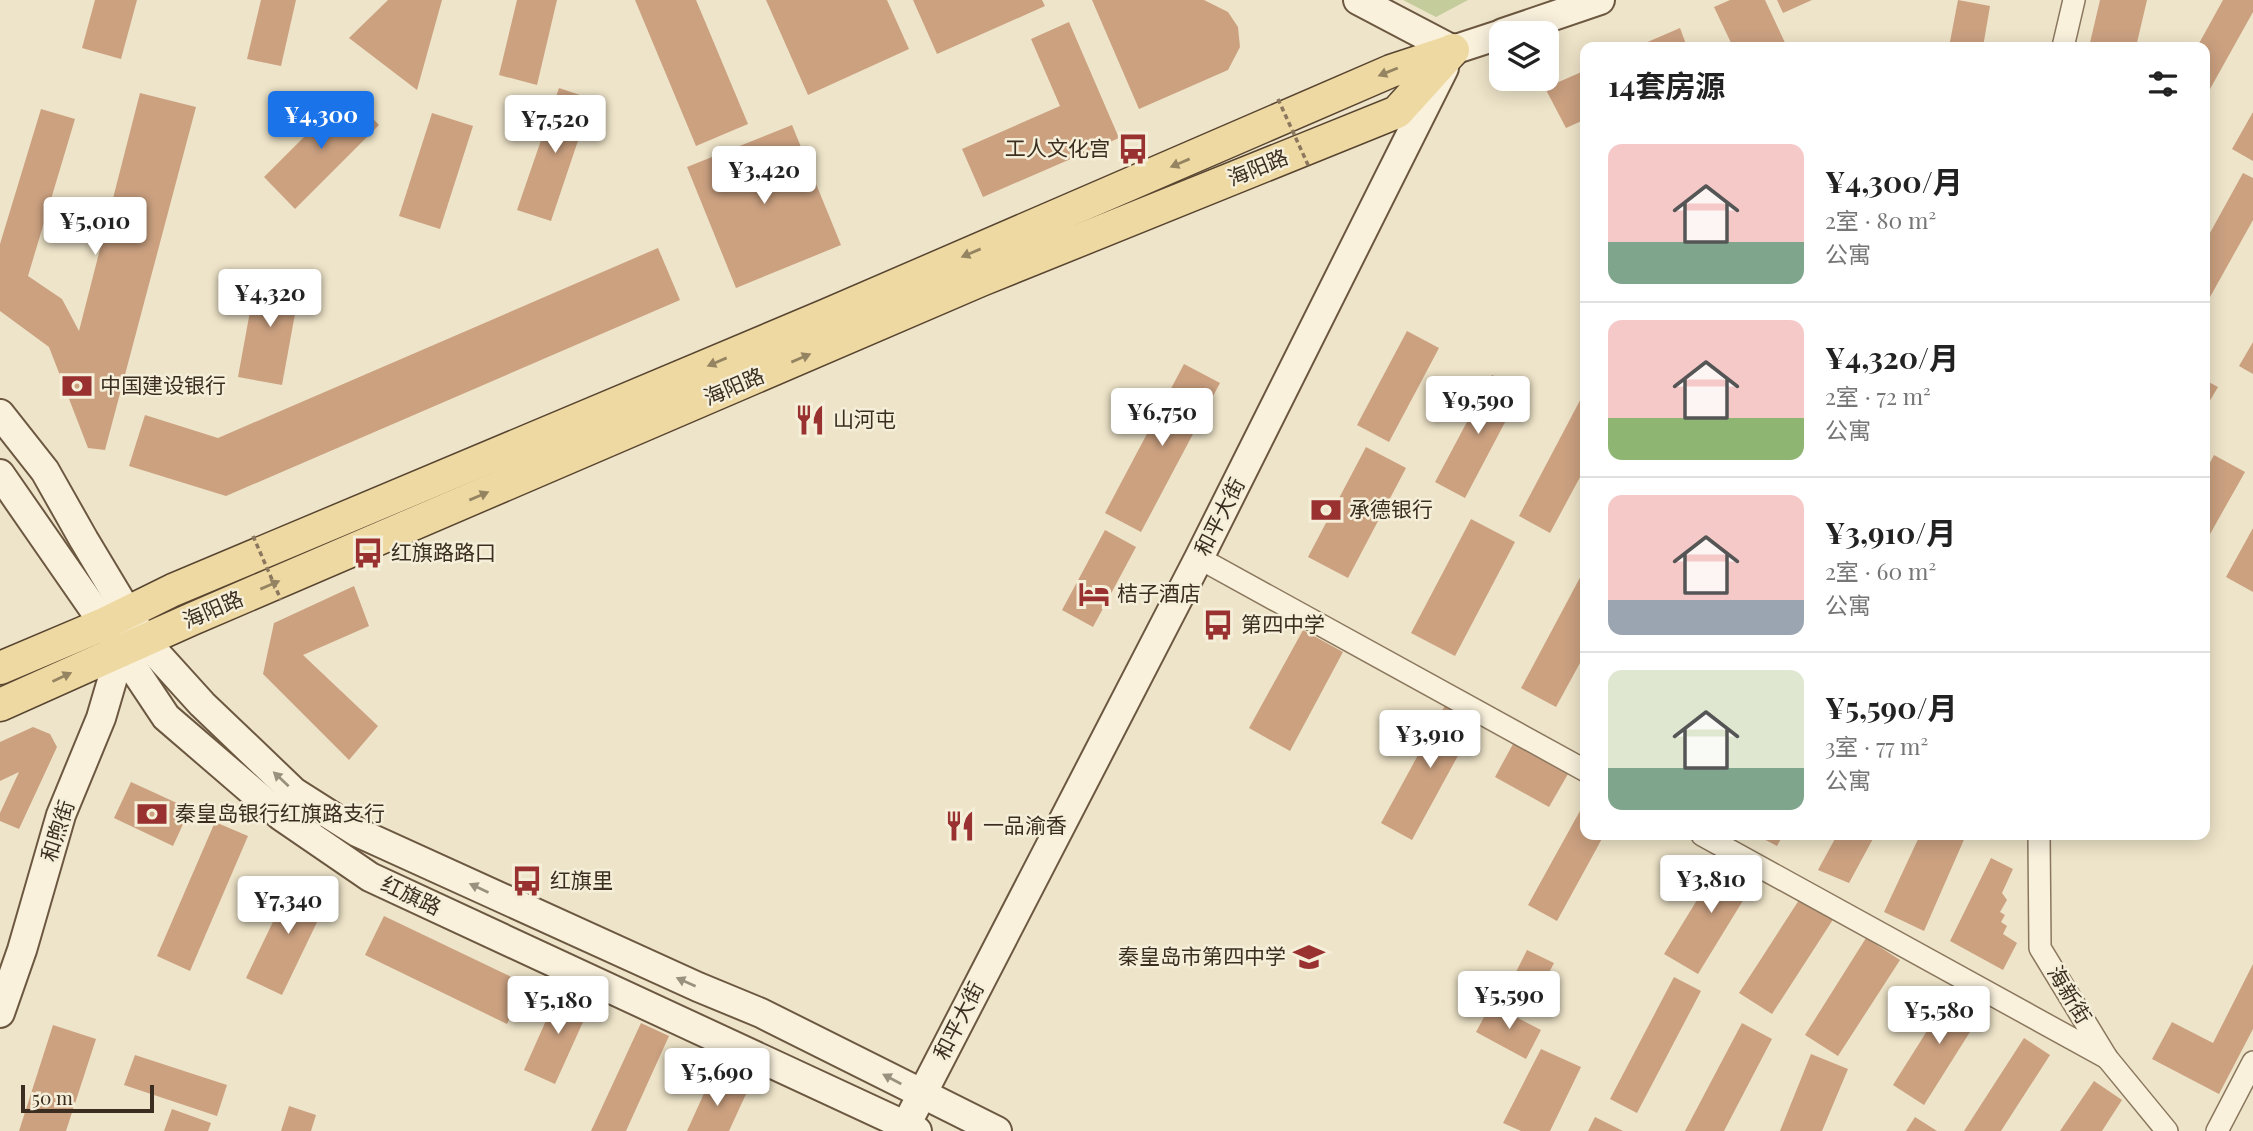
<!DOCTYPE html>
<html lang="zh">
<meta charset="utf-8">
<style>
body{margin:0;font-family:"Playfair Display","Noto Sans SC",serif;background:#f2f2f2;color:#222;height:100vh;display:flex;flex-direction:column;font-size:26px;white-space:nowrap}
*{box-sizing:border-box;margin:0}
p{font-size:23px;color:#767676}
.icon{flex:none;width:38px;height:38px;fill:none;stroke:currentColor;stroke-width:2;stroke-linecap:round;stroke-linejoin:round}
.map{position:relative;flex:1;overflow:hidden}
.panel{position:absolute;left:1580px;top:42px;width:630px;height:798px;display:flex;flex-direction:column;background:#fff;border-radius:14px;box-shadow:0 4px 18px #0003}
.panel>*{flex:none}
.controls{position:absolute;left:1489px;top:21px;display:grid;gap:14px}
.controls a{display:grid;place-items:center;width:70px;height:70px;border-radius:14px;background:#fff;box-shadow:0 4px 18px #0003;font-size:35px}
.scale{position:absolute;left:21px;bottom:18px;width:133px;box-sizing:border-box;padding-left:7px;border:4px solid #3b2e21;border-top:0;font-size:19px;line-height:24px;white-space:nowrap;color:#3b2e21;-webkit-text-stroke:5px #f5eed8;paint-order:stroke}
.price{position:absolute;translate:-50% -60px;padding:0 16px;border-radius:7px;background:#fff;color:#222;font-size:23px;line-height:46px;filter:drop-shadow(0 2px 4px #0008)}
.price::after{content:'';position:absolute;left:50%;top:42px;width:21px;height:16px;margin-left:-10px;background:inherit;clip-path:polygon(0 0,100% 0,50% 100%)}
.price.on{background:#1a73e8;color:#fff}
ul{padding:0;list-style:none}
li{display:flex;align-items:center;gap:21px;height:175px;padding:0 28px}
li+li{border-top:2px solid #e0e0e0}
li span{display:grid;place-items:center;flex:none;width:196px;height:140px;border-radius:14px;color:#555}
li>.icon{margin-inline-start:auto}
span .icon{width:84px;height:84px;fill:#fffc;stroke-width:1}
li b{font-size:30px}
h2{display:flex;justify-content:space-between;align-items:center;height:84px;padding:0 28px;font-size:30px}
.map>svg:first-child{display:block}
.green{fill:#c5cc9c}
.building{fill:#cba180}
.lines{fill:none;stroke-linecap:round;stroke-linejoin:round}
.street-casing{stroke:#8a775e;stroke-width:24}
.secondary-casing{stroke:#6c5841;stroke-width:32}
.primary-casing{stroke:#584531;stroke-width:35}
.street{stroke:#f9f1dc;stroke-width:21}
.secondary{stroke:#f9f1dc;stroke-width:28}
.primary{stroke:#efd9a2;stroke-width:32}
.path-bridge{stroke:#8a775e;stroke-width:3.5;stroke-dasharray:5 3.5;stroke-linecap:butt}
.oneway{fill:#958462}
.oneway2{fill:#9a907e}
.labels{text-anchor:middle;stroke-width:5;stroke-linejoin:round;paint-order:stroke}
.poi-label{font-size:21px;fill:#3b2e21;stroke:#f5eed8;text-anchor:start}
.street-label{font-size:21px;fill:#3b2e21;stroke:#f5eed8}
</style>
<div class="map">
<svg width="2253" height="1131" viewBox="0 0 2253 1131">
<rect width="100%" height="100%" fill="#eee4c9"/>
<polygon class="green" points="1403,0 1468,0 1436,17"/>
<g class="building">
<polygon points="95,0 137,0 121,59 82,48"/>
<polygon points="261,0 296,0 281,66 247,59"/>
<polygon points="388,0 442,0 417,90 349,38"/>
<polygon points="517,0 557,0 537,85 499,75"/>
<polygon points="635,0 696,0 748,124 696,146"/>
<polygon points="766,0 887,0 909,49 808,95"/>
<polygon points="913,0 1042,0 1045,6 937,54"/>
<polygon points="1092,0 1204,0 1228,12 1238,27 1240,47 1228,70 1139,109"/>
<polygon points="1730,0 1765,0 1787,47 1733,47 1714,7"/>
<polygon points="1777,0 1812,0 1783,13"/>
<polygon points="1958,0 1990,6 1983,47 1949,47"/>
<polygon points="2100,0 2147,0 2136,47 2089,47"/>
<polygon points="2223,0 2253,0 2253,12 2205,98 2205,47 2197,47"/>
<polygon points="1069,22 1119,138 983,197 962,149 1060,106 1031,39"/>
<polygon points="1680,28 1687,47 1636,47"/>
<polygon points="1586,70 1586,119 1566,128 1545,88"/>
<polygon points="559,88 592,99 551,221 517,210"/>
<polygon points="140,93 196,107 105,450 88,448 49,347 0,311 0,244 41,109 75,119 28,276 62,299 79,331"/>
<polygon points="348,93 379,125 295,209 264,177"/>
<polygon points="2253,112 2253,161 2232,149"/>
<polygon points="432,113 473,126 440,229 399,216"/>
<polygon points="792,125 841,245 736,288 687,167"/>
<polygon points="2243,173 2253,178 2253,220 2205,306 2205,242"/>
<polygon points="658,248 680,300 226,496 129,466 145,415 218,438"/>
<polygon points="257,273 301,281 282,385 238,377"/>
<polygon points="1407,331 1439,348 1389,442 1357,425"/>
<polygon points="2253,342 2253,374 2239,366"/>
<polygon points="1184,364 1220,383 1141,532 1105,513"/>
<polygon points="1492,375 1522,390 1465,498 1435,482"/>
<polygon points="2205,380 2218,387 2205,409"/>
<polygon points="1586,389 1586,466 1550,533 1519,516"/>
<polygon points="1366,447 1406,468 1348,578 1308,557"/>
<polygon points="2214,455 2245,472 2205,543 2205,472"/>
<polygon points="1471,519 1515,542 1455,656 1411,633"/>
<polygon points="2253,528 2253,592 2226,577"/>
<polygon points="1105,530 1136,547 1093,627 1062,610"/>
<polygon points="1583,572 1586,573 1586,652 1556,707 1521,688"/>
<polygon points="354,586 369,626 303,655 378,726 349,760 263,674 274,623"/>
<polygon points="1303,630 1343,652 1290,751 1249,728"/>
<polygon points="1448,700 1479,717 1412,840 1381,823"/>
<polygon points="33,727 50,734 57,747 19,829 0,821 0,813 19,772 0,781 0,742"/>
<polygon points="1513,744 1568,774 1549,807 1495,777"/>
<polygon points="131,782 190,809 173,846 114,818"/>
<polygon points="1586,800 1586,835 1604,835 1557,921 1528,905"/>
<polygon points="215,822 248,836 190,971 157,956"/>
<polygon points="1756,835 1783,835 1777,846"/>
<polygon points="1837,835 1875,835 1849,883 1818,870"/>
<polygon points="1920,835 1966,835 1924,931 1884,912"/>
<polygon points="1724,856 1758,876 1698,974 1664,954"/>
<polygon points="1991,858 2013,869 2002,893 2007,900 2000,912 2005,915 2001,922 2007,926 2003,934 2017,943 2003,970 1950,941"/>
<polygon points="295,876 331,893 282,995 246,978"/>
<polygon points="1801,897 1834,918 1772,1014 1739,993"/>
<polygon points="384,916 526,984 507,1024 365,955"/>
<polygon points="1866,938 1900,960 1838,1056 1805,1035"/>
<polygon points="1527,950 1554,963 1530,1009 1504,996"/>
<polygon points="2253,964 2253,1029 2219,1094 2152,1059 2172,1022 2213,1043"/>
<polygon points="1674,977 1701,991 1637,1113 1610,1099"/>
<polygon points="561,987 592,1002 555,1084 524,1070"/>
<polygon points="1954,988 1985,1008 1924,1105 1893,1085"/>
<polygon points="1491,1004 1541,1030 1526,1059 1476,1032"/>
<polygon points="641,1023 669,1036 626,1131 591,1131"/>
<polygon points="1742,1023 1772,1039 1724,1131 1685,1131"/>
<polygon points="53,1025 96,1039 66,1131 19,1131"/>
<polygon points="2024,1038 2050,1055 2001,1131 1964,1131"/>
<polygon points="1541,1049 1581,1067 1550,1131 1521,1131 1503,1123"/>
<polygon points="1811,1054 1848,1069 1822,1131 1780,1131"/>
<polygon points="135,1055 227,1085 217,1116 124,1085"/>
<polygon points="711,1078 746,1094 729,1131 687,1131"/>
<polygon points="2094,1081 2122,1100 2102,1131 2060,1131"/>
<polygon points="289,1106 316,1115 311,1131 281,1131"/>
<polygon points="172,1109 211,1123 208,1131 164,1131"/>
<polygon points="1595,1117 1623,1131 1588,1131"/>
<polygon points="1915,1117 1937,1131 1906,1131"/>
</g>
<g class="lines">
<g class="street-casing">
<g id="street">
<polyline points="2063,47 2074,0"/>
<polyline points="1199,558 1586,771"/>
<polyline points="1702,835 2107,1058"/>
<polyline points="2039,835 2040,948 2107,1058 2167,1131"/>
<polyline points="2217,1131 2253,1062"/>
</g>
</g>
<g class="secondary-casing">
<g id="secondary">
<polyline points="1358,0 1453,50"/>
<polyline points="1503,33 1600,0"/>
<polyline points="1453,50 1502,34"/>
<polyline points="0,414 45,471 84,540 144,640 202,704 294,792 357,832 698,987 761,1013 997,1131"/>
<polyline points="0,474 104,624 166,717 281,816 370,877 917,1131"/>
<polyline points="0,1013 22,950 61,815 101,718 121,650"/>
<polyline points="903,1131 1199,558 1444,68"/>
</g>
</g>
<g class="primary-casing">
<g id="primary">
<polyline points="0,668 104,624 173,590 827,315 1391,71 1452,51"/>
<polyline points="0,705 192,619 981,280 1397,112 1453,50"/>
</g>
</g>
<use href="#street" class="street"/>
<use href="#secondary" class="secondary"/>
<use href="#primary" class="primary"/>
<g class="path-bridge">
<polyline points="1278,99 1309,167"/>
<polyline points="253,536 281,600"/>
</g>
</g>
<defs><path id="oneway-solid" d="M-6-.8H1V-3.2L6.5 0L1 3.2V.8H-6Z" transform="scale(1.75)"/></defs>
<g class="oneway">
<use href="#oneway-solid" transform="translate(1388 72) rotate(158)"/>
<use href="#oneway-solid" transform="translate(1180 163) rotate(157)"/>
<use href="#oneway-solid" transform="translate(971 253) rotate(157)"/>
<use href="#oneway-solid" transform="translate(801 358) rotate(-23)"/>
<use href="#oneway-solid" transform="translate(717 362) rotate(157)"/>
<use href="#oneway-solid" transform="translate(479 496) rotate(-23)"/>
<use href="#oneway-solid" transform="translate(270 585) rotate(-23)"/>
<use href="#oneway-solid" transform="translate(62 677) rotate(-25)"/>
</g>
<g class="oneway2">
<use href="#oneway-solid" transform="translate(281 779) rotate(-137)"/>
<use href="#oneway-solid" transform="translate(479 888) rotate(-155)"/>
<use href="#oneway-solid" transform="translate(686 982) rotate(-156)"/>
<use href="#oneway-solid" transform="translate(892 1079) rotate(-152)"/>
</g>
<defs>
<g id="bus-bare" transform="scale(2.415)"><path d="M-5-6H5V4H4V6H2V4H-2V6H-4V4H-5ZM-3.5-4V0h7V-4ZM-3.5 1.2v1.5H-2V1.2ZM2 1.2v1.5H3.5V1.2Z" fill="#98312f" stroke="#f5eed8" stroke-width="2.5" paint-order="stroke"/></g>
<g id="bank-bare" transform="scale(2.415)"><path d="M-6-4H6V4H-6ZM0-2.3a2.3 2.3 0 1 0 0 4.6a2.3 2.3 0 1 0 0-4.6Z" fill="#98312f" stroke="#f5eed8" stroke-width="2.5" paint-order="stroke"/></g>
<g id="restaurant-bare" transform="scale(2.415)"><path d="M-5-6h1v4h1v-4h1v4h1v-4h1v5L-1.5 .5V6h-2V.5L-5-1ZM5-6V6H3V1.5H1.5Q1.5-4 5-6Z" fill="#98312f" stroke="#f5eed8" stroke-width="2.5" paint-order="stroke"/></g>
<g id="hotel-bare" transform="scale(2.415)"><path d="M-6-4.5h1.5V1H6V5H4.5V3h-9V5H-6ZM-4 0a1.8 1.8 0 1 1 3.6 0ZM.5 0V-2.5h3Q6-2.5 6 0Z" fill="#98312f" stroke="#f5eed8" stroke-width="2.5" paint-order="stroke"/></g>
<g id="school-bare" transform="scale(2.415)"><path d="M0-5L7-2L0 1L-7-2ZM-4 1L0 2.5L4 1V4Q0 6-4 4Z" fill="#98312f" stroke="#f5eed8" stroke-width="2.5" paint-order="stroke"/></g>
</defs>
<g fill-rule="evenodd">
<use href="#bus-bare" x="1133" y="149"/>
<use href="#bank-bare" x="77" y="386"/>
<use href="#restaurant-bare" x="810" y="420"/>
<use href="#bank-bare" x="1326" y="510"/>
<use href="#bus-bare" x="368" y="553"/>
<use href="#hotel-bare" x="1094" y="594"/>
<use href="#bus-bare" x="1218" y="625"/>
<use href="#bank-bare" x="152" y="814"/>
<use href="#restaurant-bare" x="960" y="826"/>
<use href="#bus-bare" x="527" y="881"/>
<use href="#school-bare" x="1309" y="957"/>
</g>
<g class="labels">
<g class="poi-label">
<text x="1110" y="156" text-anchor="end">工人文化宫</text>
<text x="100" y="393">中国建设银行</text>
<text x="833" y="427">山河屯</text>
<text x="1349" y="517">承德银行</text>
<text x="391" y="560">红旗路路口</text>
<text x="1117" y="601">桔子酒店</text>
<text x="1241" y="632">第四中学</text>
<text x="175" y="821">秦皇岛银行红旗路支行</text>
<text x="983" y="833">一品渝香</text>
<text x="550" y="888">红旗里</text>
<text x="1286" y="964" text-anchor="end">秦皇岛市第四中学</text>
</g>
<g class="street-label">
<text transform="translate(1258 168) rotate(-22)" y="7">海阳路</text>
<text transform="translate(734 387) rotate(-23)" y="7">海阳路</text>
<text transform="translate(1220 517) rotate(-63)" y="7">和平大街</text>
<text transform="translate(213 610) rotate(-23)" y="7">海阳路</text>
<text transform="translate(58 831) rotate(-72)" y="7">和煦街</text>
<text transform="translate(411 896) rotate(25)" y="7">红旗路</text>
<text transform="translate(2069 995) rotate(59)" y="7">海新街</text>
<text transform="translate(959 1021) rotate(-63)" y="7">和平大街</text>
</g>
</g>
</svg>
<div class="controls">
<a><svg class="icon" aria-label="layers" viewBox="0 0 24 24"><path d="M12 4l9 5-9 5-9-5zM3 14l9 5 9-5"/></svg></a>
</div>
<div class="scale">50 m</div>
<b class="price on" style="left:321px;top:151px">¥4,300</b>
<b class="price" style="left:555px;top:155px">¥7,520</b>
<b class="price" style="left:764px;top:206px">¥3,420</b>
<b class="price" style="left:95px;top:257px">¥5,010</b>
<b class="price" style="left:270px;top:329px">¥4,320</b>
<b class="price" style="left:1478px;top:436px">¥9,590</b>
<b class="price" style="left:1162px;top:448px">¥6,750</b>
<b class="price" style="left:1430px;top:770px">¥3,910</b>
<b class="price" style="left:1711px;top:915px">¥3,810</b>
<b class="price" style="left:288px;top:936px">¥7,340</b>
<b class="price" style="left:1509px;top:1031px">¥5,590</b>
<b class="price" style="left:558px;top:1036px">¥5,180</b>
<b class="price" style="left:1939px;top:1046px">¥5,580</b>
<b class="price" style="left:717px;top:1108px">¥5,690</b>
<section class="panel">
<h2>14套房源<svg class="icon" aria-label="filters" viewBox="0 0 24 24"><path d="M4 7h16M4 17h16"/><circle cx="9" cy="7" r="2"/><circle cx="15" cy="17" r="2"/></svg></h2>
<ul>
<li><span style="background:linear-gradient(#f6c9c9 70%,#7fa58c 0)"><svg class="icon" aria-label="home" viewBox="0 0 24 24"><path d="M3 11l9-7 9 7M6 9v11h12V9"/></svg></span><div><b>¥4,300/月</b><p>2室 · 80 m²</p><p>公寓</p></div></li>
<li><span style="background:linear-gradient(#f6c9c9 70%,#8fb573 0)"><svg class="icon" aria-label="home" viewBox="0 0 24 24"><path d="M3 11l9-7 9 7M6 9v11h12V9"/></svg></span><div><b>¥4,320/月</b><p>2室 · 72 m²</p><p>公寓</p></div></li>
<li><span style="background:linear-gradient(#f6c9c9 75%,#9aa5b1 0)"><svg class="icon" aria-label="home" viewBox="0 0 24 24"><path d="M3 11l9-7 9 7M6 9v11h12V9"/></svg></span><div><b>¥3,910/月</b><p>2室 · 60 m²</p><p>公寓</p></div></li>
<li><span style="background:linear-gradient(#dfe7d0 70%,#7fa58c 0)"><svg class="icon" aria-label="home" viewBox="0 0 24 24"><path d="M3 11l9-7 9 7M6 9v11h12V9"/></svg></span><div><b>¥5,590/月</b><p>3室 · 77 m²</p><p>公寓</p></div></li>
</ul>
</section>
</div>
